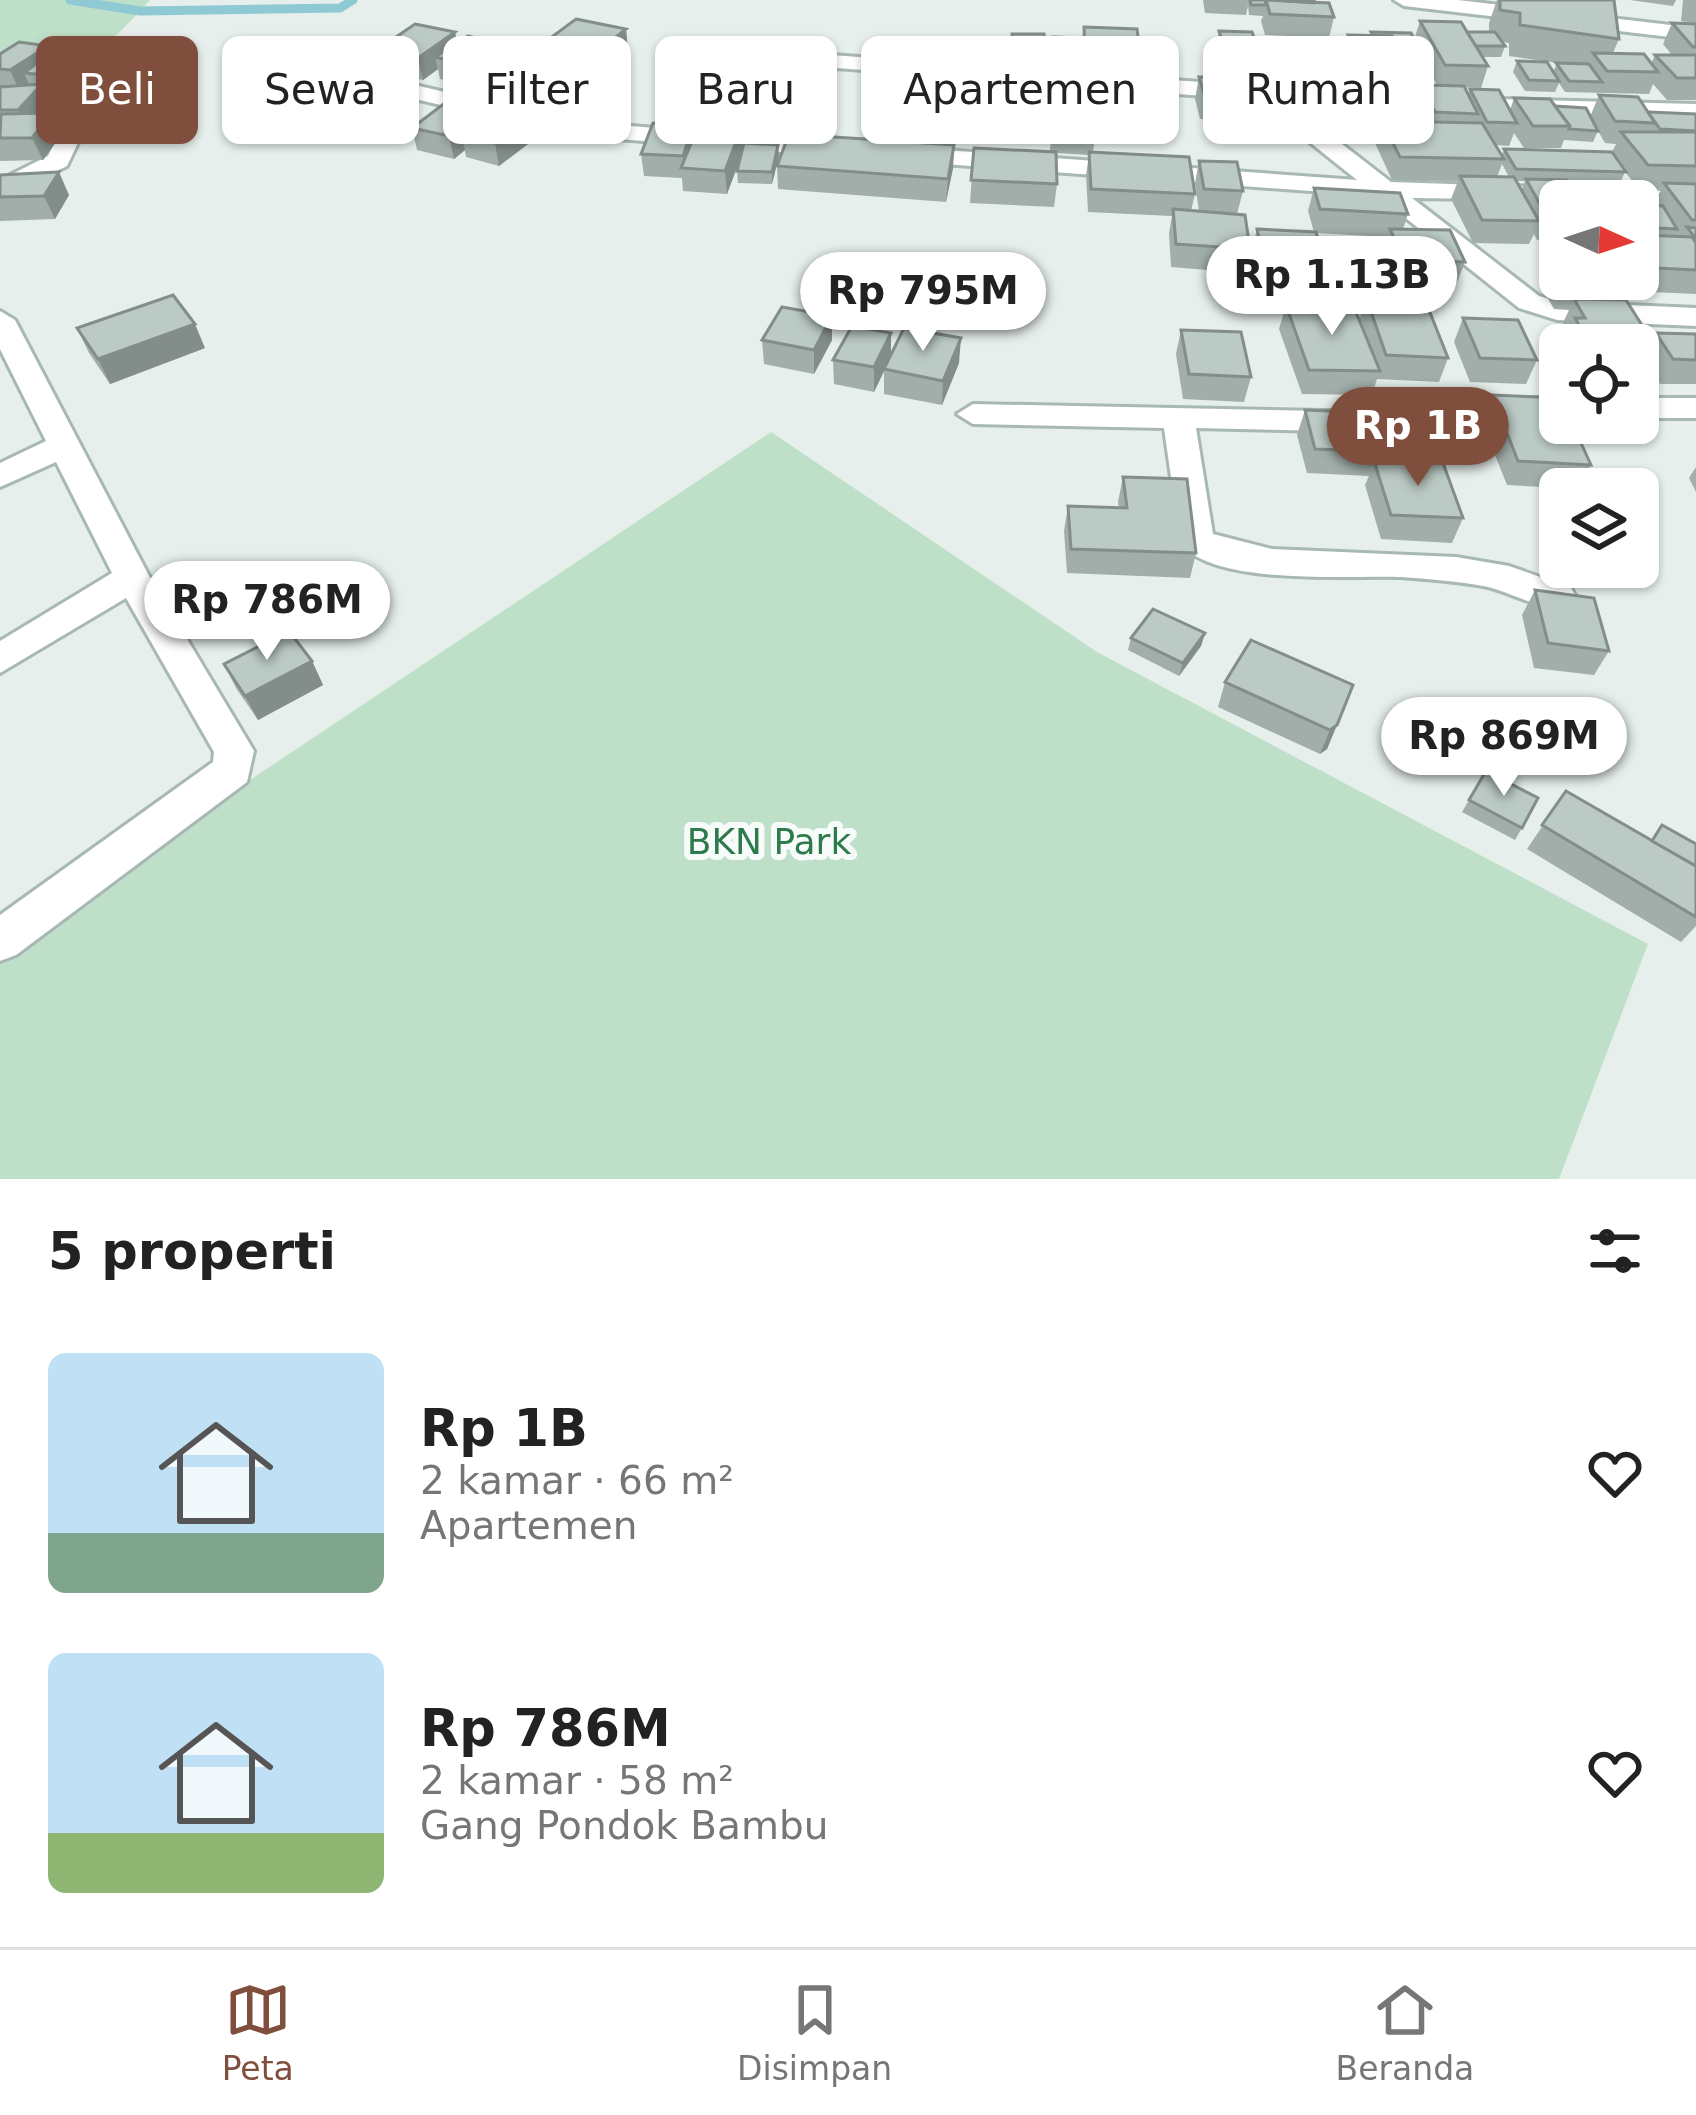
<!DOCTYPE html>
<html lang="id">
<meta charset="utf-8">
<style>
body{margin:0;font-family:"DejaVu Sans",sans-serif;background:#f2f2f2;color:#222;height:100vh;display:flex;flex-direction:column;font-size:45px;white-space:nowrap}
*{box-sizing:border-box;margin:0}
p{font-size:39px;color:#767676}
.icon{flex:none;width:66px;height:66px;fill:none;stroke:currentColor;stroke-width:2;stroke-linecap:round;stroke-linejoin:round}
.map{position:relative;height:1179px;overflow:hidden}
.sheet{display:flex;flex-direction:column;background:#fff;flex:1}
.sheet>*{flex:none}
.top-card{position:absolute;left:36px;top:36px;width:1626px;height:108px;display:flex;gap:24px}
.needle{width:78px;rotate:93deg}
.buttons{position:absolute;left:1539px;top:180px;display:grid;gap:24px}
.buttons a{display:grid;place-items:center;width:120px;height:120px;border-radius:18px;background:#fff;box-shadow:0 3px 9px #0004;font-size:60px}
.price{position:absolute;translate:-50% -102px;padding:0 27px;border-radius:42px;background:#fff;color:#222;font-size:39px;line-height:78px;filter:drop-shadow(0 3px 6px #0008)}
.price::after{content:'';position:absolute;left:50%;top:72px;width:36px;height:27px;margin-left:-18px;background:inherit;clip-path:polygon(0 0,100% 0,50% 100%)}
.price.active{background:#804e3d;color:#fff}
ul{padding:0;list-style:none}
li{display:flex;align-items:center;gap:36px;height:300px;padding:0 48px}
li span{display:grid;place-items:center;flex:none;width:336px;height:240px;border-radius:18px;color:#555}
li>.icon{margin-inline-start:auto}
span .icon{width:144px;height:144px;fill:#fffc;stroke-width:1}
li b{font-size:51px}
h2{display:flex;justify-content:space-between;align-items:center;height:144px;padding:0 48px;font-size:51px}
.pill{padding:0 42px;border-radius:18px;background:#fff;box-shadow:0 3px 9px #0004;font-size:42px;line-height:108px}
.pill.active{background:#804e3d;color:#fff}
.tab-bar{display:flex;justify-content:space-around;align-items:center;height:168px;border-top:3px solid #e0e0e0;background:#fff;font-size:33px;color:#767676}
.tab-bar a{display:grid;justify-items:center;gap:6px}
.tab-bar .active{color:#804e3d}
.map>svg:first-child{display:block}
.green{fill:#bfe0c8}
.lines{fill:none;stroke-linecap:round;stroke-linejoin:round}
.stream{stroke:#8ec9d4;stroke-width:9}
.minor-casing{stroke:#a8b8b2;stroke-width:6}
.minor{fill:#fff;fill-rule:evenodd}
.wall{fill:#a1aea9;fill-rule:evenodd}
.shaded-wall{fill:#838d89}
.building{fill:#bbcac4;stroke:#838d89;stroke-width:3}
.labels{text-anchor:middle;stroke-width:12;stroke-linejoin:round;paint-order:stroke}
.park-label{font-size:36px;fill:#2d7a4b;stroke:#f7fbf9}
</style>
<div class="map">
<svg width="1696" height="1179" viewBox="0 0 1696 1179">
<rect width="100%" height="100%" fill="#e6efeb"/>
<g class="green">
<path d="M0 0H150C92 65 85 60 0 52Z"/>
<polygon points="771,432 1097,652 1648,944 1559,1179 0,1179 0,947"/>
</g>
<g class="lines">
<polyline class="stream" points="70,0 140,11 340,8 353,0"/>
<g class="minor-casing">
<g id="minor">
<polygon points="1394,0 1458,0 1696,28 1696,40 1404,6"/>
<polygon points="818,54 1363,94 1375,101 1371,106 1289,103 1391,182 1696,192 1696,208 1638,206 1638,201 1412,198 1539,296 1560,302 1696,308 1696,326 1557,320 1519,308 1378,196 903,161 891,154 903,147 1357,180 1257,100 810,66 807,61"/>
<polygon points="385,78 569,121 830,142 842,149 830,156 569,135 377,90 377,80"/>
<polygon points="0,92 76,98 93,111 67,166 0,198 0,180 48,156 69,112 0,106"/>
<polygon points="1460,98 1696,104 1696,118 1452,110 1448,105"/>
<polygon points="0,311 15,320 148,574 254,751 247,782 16,955 0,961 0,915 213,762 214,752 126,598 0,673 0,641 112,573 56,462 0,487 0,463 46,441 0,349"/>
<path d="M1498 398H1560V418H1498L1376 432 1196 428 1213 534 1272 549 1456 557 1509 566 1571 588 1576 597 1571 606C1544 614 1511 591 1483 586 1456 581 1428 579 1401 577 1353 575 1207 587 1180 541L1164 428 973 424 957 414 973 404 1376 412Z"/>
<rect x="1638" y="398" width="58" height="20"/>
</g>
</g>
<use href="#minor" class="minor"/>
</g>
<g class="wall">
<polygon points="1203,0 1314,0 1314,3 1334,17 1329,38 1265,35 1261,21 1263,16 1249,15 1248,6 1246,15 1205,13"/>
<path d="M1497 0H1614L1619 39 1613 53 1651 64 1655 55H1672L1663 44 1672 23 1696 24 1681 21 1683 0H1696V100H1667L1653 84 1649 94 1565 92 1559 83 1555 92 1525 91 1513 72 1517 61 1553 71 1558 63 1509 56V43L1503 42 1505 46 1501 57H1483L1488 66 1481 88 1464 87 1468 94 1470 89 1510 110 1514 98 1555 106 1590 117 1599 95 1648 112 1696 114V294L1606 290 1601 283 1598 289H1588L1592 299 1652 341 1656 333 1696 334V384H1660L1650 367 1638 390V345H1565L1564 342 1568 332 1563 323 1569 310 1554 309 1546 295 1551 283H1561L1545 255 1550 243H1560V279H1638V205L1653 206 1662 188H1638L1625 172 1620 183 1568 182 1560 201V241L1537 240 1534 234 1529 244 1473 243 1451 199 1458 181 1392 180 1375 143 1380 126 1379 123 1375 135 1324 133 1315 101 1320 81 1267 79 1262 59 1257 80H1253L1259 98 1254 121 1200 119 1195 99 1199 77 1223 78 1215 52 1219 31 1260 52 1263 41 1298 55 1296 51 1299 40 1347 71 1345 80 1353 81 1342 56 1348 35 1371 36V32L1414 40 1420 21 1467 32H1489V23ZM1416 47 1437 85H1421L1418 94 1379 88 1376 98 1372 88H1401L1407 67 1402 55H1414ZM1598 131 1605 143 1616 144 1612 152 1504 149 1502 156 1496 145 1509 146 1514 133 1524 148H1561L1564 140 1593 142ZM1502 164 1509 177H1497ZM1516 181H1525L1521 191Z"/>
<polygon points="1630,0 1676,0 1673,6"/>
<polygon points="1084,27 1140,52 1137,74 1053,70 1053,37 1082,38"/>
<polygon points="626,29 628,51 595,78 544,67 541,45"/>
<polygon points="455,32 457,43 504,45 508,66 477,88 440,79 438,69 423,80 382,72 377,50"/>
<polygon points="1012,34 1046,55 1045,66 1012,66"/>
<polygon points="48,46 51,52 104,76 76,98 47,96 51,106 45,113 61,135 43,160 0,161 0,54"/>
<polygon points="1099,90 1132,112 1130,124 1097,121"/>
<polygon points="1053,97 1096,132 1093,152 1195,194 1191,211 1199,211 1195,183 1199,161 1243,191 1237,214 1250,249 1244,273 1171,267 1169,233 1172,216 1088,212 1086,175 1089,155 1056,153 1057,184 1054,207 970,203 974,148 1050,151"/>
<polygon points="496,109 537,112 541,134 499,166 466,157 465,150 454,159 417,150 412,128"/>
<polygon points="694,136 744,146 779,156 772,184 738,183 737,171 741,156 727,194 683,191 682,178 644,176 641,154"/>
<polygon points="954,145 953,168 946,202 778,189 777,166"/>
<polygon points="0,175 69,195 55,219 0,221"/>
<path d="M1314 188 1408 214 1403 229 1465 262 1456 285 1397 284 1393 298 1448 358 1439 382 1377 379 1372 395 1302 394 1279 329 1286 305H1343L1336 271 1343 248 1383 250 1387 237 1316 233 1326 266 1319 290 1259 287 1251 253 1257 229 1314 232 1308 211ZM1353 307 1363 308 1359 320Z"/>
<polygon points="1463,318 1537,360 1526,384 1470,382 1454,342"/>
<polygon points="77,328 205,348 110,384 89,353"/>
<polygon points="1181,330 1251,377 1244,402 1183,399 1176,354"/>
<polygon points="891,333 891,356 959,363 942,405 884,394 884,370 874,392 834,384 833,360"/>
<polygon points="762,340 832,340 814,374 764,364"/>
<polygon points="1492,395 1591,465 1578,489 1507,485 1481,420"/>
<polygon points="1305,410 1391,452 1388,461 1463,518 1452,543 1381,539 1365,485 1369,476 1307,473 1297,435"/>
<polygon points="1696,467 1696,492 1689,478"/>
<polygon points="1123,477 1196,553 1190,578 1067,573 1064,531 1068,506 1119,508 1118,502"/>
<polygon points="1535,590 1609,651 1594,675 1534,668 1522,615"/>
<polygon points="1205,633 1201,646 1179,676 1128,650 1131,638"/>
<polygon points="312,661 323,685 258,720 236,688 224,664"/>
<polygon points="1225,682 1353,685 1327,749 1320,754 1218,707"/>
<polygon points="1486,771 1522,828 1515,840 1462,812"/>
<polygon points="1566,791 1651,840 1662,825 1696,844 1696,926 1681,942 1527,849"/>
</g>
<g class="shaded-wall">
<polygon points="626,29 628,51 595,78 592,56"/>
<polygon points="455,32 459,53 435,57 438,69 423,80 418,58"/>
<polygon points="504,45 508,66 477,88 472,66"/>
<polygon points="48,46 58,68 24,73 30,86 20,92 10,70"/>
<polygon points="95,54 104,76 76,98 66,77"/>
<polygon points="42,84 51,106 28,133 18,110"/>
<polygon points="129,88 133,100 132,113 110,116 105,104"/>
<polygon points="494,100 499,122 461,134 465,150 454,159 449,136"/>
<polygon points="537,112 541,134 499,166 495,143"/>
<polygon points="51,113 61,135 43,160 32,138"/>
<polygon points="693,125 695,148 684,168 683,156"/>
<polygon points="742,126 744,149 727,194 725,171"/>
<polygon points="778,145 779,156 772,184 772,172"/>
<polygon points="954,145 953,168 946,202 948,179"/>
<polygon points="59,172 69,195 55,219 44,196"/>
<polygon points="832,316 832,340 814,374 814,350"/>
<polygon points="195,324 205,348 110,384 98,359"/>
<polygon points="891,333 891,357 874,392 874,367"/>
<polygon points="961,338 959,363 942,405 943,381"/>
<polygon points="1205,633 1201,646 1179,676 1183,663"/>
<polygon points="312,661 323,685 258,720 245,696"/>
<polygon points="1337,725 1327,749 1320,754 1330,730"/>
</g>
<g class="building">
<polygon points="1250,0 1279,0 1280,1 1266,0 1265,5 1251,5"/>
<polygon points="1266,0 1329,3 1334,17 1270,14"/>
<polygon points="1286,0 1314,0 1314,3 1287,1"/>
<polygon points="1500,0 1614,0 1619,39 1520,25 1520,13 1500,10"/>
<polygon points="576,19 626,29 592,56 541,45"/>
<polygon points="1420,21 1461,22 1488,66 1445,65"/>
<polygon points="1672,23 1696,24 1696,47 1693,47"/>
<polygon points="415,24 455,32 418,58 377,50"/>
<polygon points="1084,27 1137,29 1140,52 1085,50"/>
<polygon points="1219,31 1252,32 1262,59 1228,58"/>
<polygon points="1371,32 1411,33 1417,44 1396,44 1392,36 1373,36"/>
<polygon points="1467,32 1495,32 1505,46 1476,46"/>
<polygon points="1012,34 1044,34 1046,55 1013,55"/>
<polygon points="1348,35 1392,36 1407,67 1362,66"/>
<polygon points="468,36 504,45 472,66 435,57"/>
<polygon points="1053,37 1082,38 1084,61 1054,59"/>
<polygon points="1299,40 1337,41 1347,71 1270,68 1263,41 1291,42 1295,55 1304,55"/>
<polygon points="19,42 48,46 10,70 0,69 0,54"/>
<polygon points="53,51 95,54 66,77 24,73"/>
<polygon points="1593,53 1644,54 1658,72 1607,71"/>
<polygon points="1655,55 1696,55 1696,78 1677,78"/>
<polygon points="1517,61 1547,62 1559,81 1529,80"/>
<polygon points="1556,63 1589,64 1602,82 1569,81"/>
<polygon points="1199,77 1252,78 1259,98 1205,97"/>
<polygon points="1321,79 1370,81 1382,113 1330,110"/>
<polygon points="42,84 18,110 0,110 0,87"/>
<polygon points="1421,85 1464,86 1478,114 1435,112"/>
<polygon points="129,88 128,101 105,104 107,91"/>
<polygon points="1379,88 1415,89 1430,114 1392,113"/>
<polygon points="1470,89 1499,90 1517,123 1487,122"/>
<polygon points="1099,90 1131,93 1132,112 1098,110"/>
<polygon points="458,93 494,100 449,136 412,128"/>
<polygon points="1599,95 1638,97 1655,123 1615,121"/>
<polygon points="1053,97 1094,99 1096,132 1053,130"/>
<polygon points="1514,98 1550,99 1570,126 1533,126"/>
<polygon points="504,104 537,112 495,143 461,134"/>
<polygon points="1555,106 1586,108 1598,131 1569,129 1570,126"/>
<polygon points="1648,112 1696,114 1696,131 1660,129"/>
<polygon points="51,113 32,138 0,138 1,114"/>
<polygon points="1382,121 1482,123 1504,159 1400,157"/>
<polygon points="653,123 693,125 683,156 641,154"/>
<polygon points="699,124 742,126 725,171 681,168"/>
<polygon points="1621,132 1696,132 1696,166 1648,165"/>
<polygon points="789,134 954,145 948,179 777,166"/>
<polygon points="744,143 778,145 772,172 737,171"/>
<polygon points="974,148 1056,152 1057,184 971,180"/>
<polygon points="1504,149 1612,152 1626,172 1516,169"/>
<polygon points="1089,152 1189,157 1195,194 1091,189"/>
<polygon points="1199,161 1237,162 1243,191 1204,189"/>
<polygon points="59,172 44,196 0,197 0,175"/>
<polygon points="1460,176 1514,177 1539,221 1482,220"/>
<polygon points="1526,179 1567,180 1579,201 1560,201 1560,218 1547,217"/>
<polygon points="1664,183 1696,184 1696,220 1692,220"/>
<polygon points="1314,188 1400,193 1408,214 1320,209"/>
<polygon points="1577,196 1611,198 1612,201 1579,201"/>
<polygon points="1638,205 1663,206 1677,229 1638,227"/>
<polygon points="1173,209 1245,215 1250,249 1176,244"/>
<polygon points="1687,227 1696,228 1696,239"/>
<polygon points="1257,229 1316,232 1326,266 1265,264"/>
<polygon points="1390,229 1450,230 1465,262 1404,260"/>
<polygon points="1638,235 1692,237 1696,243 1696,270 1638,267"/>
<polygon points="1550,243 1560,243 1560,260"/>
<polygon points="1343,248 1388,251 1397,286 1351,283"/>
<polygon points="1551,283 1584,284 1593,298 1560,297"/>
<polygon points="173,295 195,324 98,359 77,328"/>
<polygon points="1366,297 1425,300 1448,358 1386,355"/>
<polygon points="1574,299 1626,300 1652,341 1634,341 1636,345 1591,345 1575,318 1585,318"/>
<polygon points="1286,305 1353,305 1380,371 1309,370"/>
<polygon points="782,307 832,316 814,350 762,340"/>
<polygon points="1463,318 1518,320 1537,360 1480,358"/>
<polygon points="852,326 891,333 874,367 833,360"/>
<polygon points="904,328 961,338 943,381 884,369"/>
<polygon points="1181,330 1241,332 1251,377 1189,374"/>
<polygon points="1656,333 1696,334 1696,360 1673,359"/>
<polygon points="1638,348 1650,367 1638,367"/>
<polygon points="1492,395 1560,398 1560,423 1572,423 1591,465 1518,461"/>
<polygon points="1305,410 1378,413 1391,452 1315,449"/>
<polygon points="1374,461 1443,463 1463,518 1391,515"/>
<polygon points="1123,477 1187,479 1196,553 1071,549 1068,506 1127,508"/>
<polygon points="1535,590 1594,598 1609,651 1548,643"/>
<polygon points="1153,609 1205,633 1183,663 1131,638"/>
<polygon points="289,631 312,661 245,696 224,664"/>
<polygon points="1251,640 1353,685 1337,725 1330,730 1225,682"/>
<polygon points="1486,771 1538,798 1522,828 1469,800"/>
<polygon points="1566,791 1696,866 1696,917 1542,825"/>
<polygon points="1662,825 1696,844 1696,866 1652,841"/>
</g>
<g class="labels">
<g class="park-label">
<text x="769" y="854">BKN Park</text>
</g>
</g>
</svg>
<div class="buttons">
<a><svg class="needle" viewBox="-14 -14 28 28"><path d="M0-13l5 13h-10z" fill="#e53935"/><path d="M0 13l5-13h-10z" fill="#767676"/></svg></a>
<a><svg class="icon" aria-label="locate" viewBox="0 0 24 24"><circle cx="12" cy="12" r="6"/><path d="M12 2v4M12 18v4M2 12h4M18 12h4"/></svg></a>
<a><svg class="icon" aria-label="layers" viewBox="0 0 24 24"><path d="M12 4l9 5-9 5-9-5zM3 14l9 5 9-5"/></svg></a>
</div>
<b class="price" style="left:1332px;top:338px">Rp 1.13B</b>
<b class="price" style="left:923px;top:354px">Rp 795M</b>
<b class="price active" style="left:1418px;top:489px">Rp 1B</b>
<b class="price" style="left:267px;top:663px">Rp 786M</b>
<b class="price" style="left:1504px;top:799px">Rp 869M</b>
<div class="top-card">
<a class="pill active">Beli</a>
<a class="pill">Sewa</a>
<a class="pill">Filter</a>
<a class="pill">Baru</a>
<a class="pill">Apartemen</a>
<a class="pill">Rumah</a>
</div>
</div>
<section class="sheet">
<h2>5 properti<svg class="icon" aria-label="filters" viewBox="0 0 24 24"><path d="M4 7h16M4 17h16"/><circle cx="9" cy="7" r="2"/><circle cx="15" cy="17" r="2"/></svg></h2>
<ul>
<li><span style="background:linear-gradient(#bfe0f5 75%,#7fa58c 0)"><svg class="icon" aria-label="home" viewBox="0 0 24 24"><path d="M3 11l9-7 9 7M6 9v11h12V9"/></svg></span><div><b>Rp 1B</b><p>2 kamar · 66 m²</p><p>Apartemen</p></div><svg class="icon" aria-label="heart" viewBox="0 0 24 24"><path d="M12 20l-8-8c-3-5 5-10 8-4 3-6 11-1 8 4z"/></svg></li>
<li><span style="background:linear-gradient(#bfe0f5 75%,#8fb573 0)"><svg class="icon" aria-label="home" viewBox="0 0 24 24"><path d="M3 11l9-7 9 7M6 9v11h12V9"/></svg></span><div><b>Rp 786M</b><p>2 kamar · 58 m²</p><p>Gang Pondok Bambu</p></div><svg class="icon" aria-label="heart" viewBox="0 0 24 24"><path d="M12 20l-8-8c-3-5 5-10 8-4 3-6 11-1 8 4z"/></svg></li>
</ul>
</section>
<nav class="tab-bar">
<a class="active"><svg class="icon" aria-label="map" viewBox="0 0 24 24"><path d="M3 6l6-2 6 2 6-2v14l-6 2-6-2-6 2zM9 4v14M15 6v14"/></svg>Peta</a>
<a><svg class="icon" aria-label="saved" viewBox="0 0 24 24"><path d="M7 4h10v16l-5-4-5 4z"/></svg>Disimpan</a>
<a><svg class="icon" aria-label="home" viewBox="0 0 24 24"><path d="M3 11l9-7 9 7M6 9v11h12V9"/></svg>Beranda</a>
</nav>
